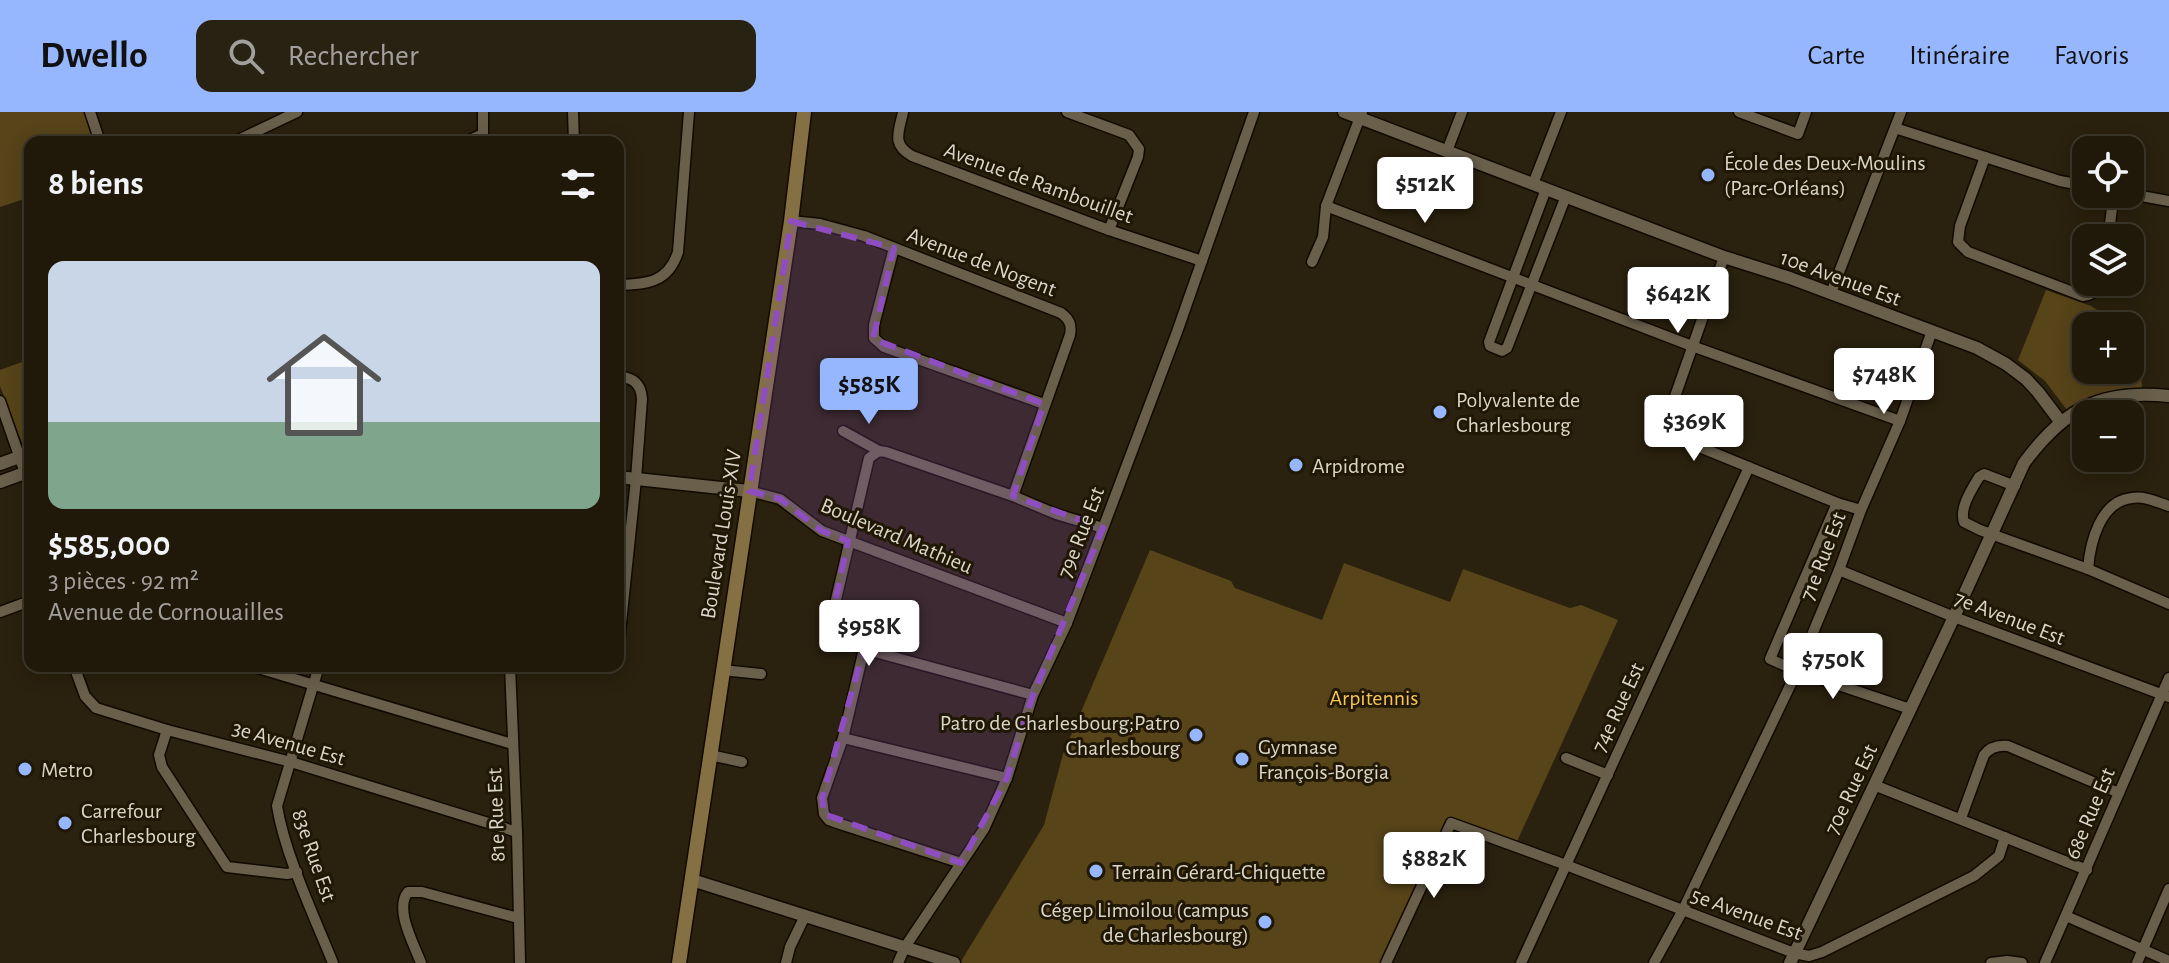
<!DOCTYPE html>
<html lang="fr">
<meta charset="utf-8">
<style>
body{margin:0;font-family:"Alegreya Sans",sans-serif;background:#282213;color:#f1f3f6;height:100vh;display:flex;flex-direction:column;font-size:30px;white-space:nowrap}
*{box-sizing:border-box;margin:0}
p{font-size:26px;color:#a2a09c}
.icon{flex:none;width:44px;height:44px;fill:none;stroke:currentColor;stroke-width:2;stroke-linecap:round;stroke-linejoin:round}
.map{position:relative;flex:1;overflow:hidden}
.drawer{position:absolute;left:24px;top:24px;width:600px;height:536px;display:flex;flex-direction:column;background:#20190a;border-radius:16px;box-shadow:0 4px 20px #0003,0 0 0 2px #3d382b}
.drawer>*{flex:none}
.tools{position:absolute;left:2072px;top:24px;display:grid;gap:16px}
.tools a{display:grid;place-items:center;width:72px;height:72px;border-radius:16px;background:#20190a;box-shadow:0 4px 20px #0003,0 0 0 2px #3d382b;font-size:40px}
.price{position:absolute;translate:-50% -68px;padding:0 18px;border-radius:8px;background:#fff;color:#222;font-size:26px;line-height:52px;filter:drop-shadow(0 2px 4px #0008)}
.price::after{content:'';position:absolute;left:50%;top:48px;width:24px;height:18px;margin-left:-12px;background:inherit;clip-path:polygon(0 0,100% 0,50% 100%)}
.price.on{background:#96b6fd;color:#111}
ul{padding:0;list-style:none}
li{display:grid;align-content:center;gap:16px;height:424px;padding:0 24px}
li+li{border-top:2px solid #3d382b}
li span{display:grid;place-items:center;height:248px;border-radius:16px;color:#555}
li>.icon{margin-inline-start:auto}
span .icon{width:144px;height:144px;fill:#fffc;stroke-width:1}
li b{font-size:34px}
h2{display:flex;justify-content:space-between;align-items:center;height:96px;padding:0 24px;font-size:34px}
header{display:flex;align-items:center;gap:48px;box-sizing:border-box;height:112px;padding:0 40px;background:#96b6fd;color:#111}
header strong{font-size:38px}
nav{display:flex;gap:44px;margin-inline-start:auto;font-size:28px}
.search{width:560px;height:72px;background:#282213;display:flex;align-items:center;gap:20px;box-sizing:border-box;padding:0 28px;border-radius:16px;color:#a2a09c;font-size:30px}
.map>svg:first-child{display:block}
.green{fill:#574419}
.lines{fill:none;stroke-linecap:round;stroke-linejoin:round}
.minor-casing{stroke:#120a00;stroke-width:13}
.tertiary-casing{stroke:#120a00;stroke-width:15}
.secondary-casing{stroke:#120a00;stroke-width:17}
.minor{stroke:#695f4b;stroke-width:10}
.tertiary{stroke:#695f4b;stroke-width:12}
.secondary{stroke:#847043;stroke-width:14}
.marked{fill:#8e4ec1;fill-opacity:0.2;stroke:#8e4ec1;stroke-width:6;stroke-dasharray:16 10;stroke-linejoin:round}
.poi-dot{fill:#96b6fd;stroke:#201705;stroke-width:3}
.labels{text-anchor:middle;stroke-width:6;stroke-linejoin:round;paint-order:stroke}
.poi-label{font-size:22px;fill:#dbd6ca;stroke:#201705;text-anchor:start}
.street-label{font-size:22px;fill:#dbd6ca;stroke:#201705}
.park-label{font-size:22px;fill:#f6c451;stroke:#201705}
</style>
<header>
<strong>Dwello</strong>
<div class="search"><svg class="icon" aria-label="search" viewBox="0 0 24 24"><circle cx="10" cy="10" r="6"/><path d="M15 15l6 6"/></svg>Rechercher</div>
<nav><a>Carte</a><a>Itinéraire</a><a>Favoris</a></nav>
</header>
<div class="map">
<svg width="2169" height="851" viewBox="0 0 2169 851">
<rect width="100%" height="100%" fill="#2a210e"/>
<g class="green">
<polygon points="0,0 90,0 100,30 30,30 30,85 0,95"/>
<polygon points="2046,178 2091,194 2113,208 2125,210 2124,214 2086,214 2086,258 2130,258 2130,225 2134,227 2141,253 2142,277 2112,281 2072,299 2067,298 2045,269 2018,248"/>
<polygon points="30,247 30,334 24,336 0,274 0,258"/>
<polygon points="1150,438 1231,469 1235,476 1322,508 1344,451 1450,490 1463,457 1570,496 1581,493 1618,508 1515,734 1451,712 1386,851 960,851 1044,713 1063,642"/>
</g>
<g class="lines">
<g class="minor-casing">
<g id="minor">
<polyline points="90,0 100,30"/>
<polyline points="573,0 574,30"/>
<path d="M903 0C899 20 891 32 912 44L1109 118 1202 149"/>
<polyline points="1067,0 1129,23 1139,37 1138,45 1109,118"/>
<polyline points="1739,0 1798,22 1806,0"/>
<polyline points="1895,16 2060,69 2086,74"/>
<polyline points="234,30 297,0"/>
<polyline points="465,30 483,22"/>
<polyline points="483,30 483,0"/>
<polyline points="1447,39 1462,0"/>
<path d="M1985 45 1960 114 1958 130 1968 140 2083 184C2092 183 2097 179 2102 170"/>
<polyline points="1533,72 1561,0"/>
<polyline points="1546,77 1489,230 1490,234 1502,239 1507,236 1566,84"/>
<polyline points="2130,82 2169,89"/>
<polyline points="1326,94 1692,234 1900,309"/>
<path d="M791 109 820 112 864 124 1061 201C1069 207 1072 212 1070 223L1013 384"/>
<polyline points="2108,126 2114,82"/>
<polyline points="894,136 874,213 874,226 884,235 1044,292"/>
<path d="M1724 145 1672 293C1671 316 1678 321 1697 334L1837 391 1861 398"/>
<polyline points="1312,150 1323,125 1326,94 1362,0"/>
<path d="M618 173C647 172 668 171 678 140L689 0"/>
<polyline points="1831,181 1901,0"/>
<path d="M618 264C633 266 641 271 642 287L636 367 618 540"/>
<polyline points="0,289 30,375"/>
<polyline points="843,319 879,339"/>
<path d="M2015 374 1984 362 1979 365C1972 377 1959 396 1964 410L1980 418 2088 457 2169 492"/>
<polyline points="749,379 780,387 822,419 1067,511"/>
<polyline points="1837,391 1770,547 1797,559 1910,597"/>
<path d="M2088 457C2090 431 2100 389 2132 386 2145 384 2157 390 2169 394"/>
<polyline points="1839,458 1954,505 2169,585"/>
<polyline points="0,500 30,489"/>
<polyline points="864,537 843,626 822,686 824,702 829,708 837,711 961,751"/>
<polyline points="74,554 85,584 96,596 167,618 291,650 517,720"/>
<polyline points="251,554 512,632"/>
<path d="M319 554 277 694C285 743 314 804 333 851"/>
<polyline points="510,554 517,720 520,851"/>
<polyline points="722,558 761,562"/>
<path d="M1033 583 864 537C848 531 832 528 831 509L869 346 879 339 886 340 1013 384 1056 402 1103 416"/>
<polyline points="167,618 159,643 162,655 227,755 287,762 297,760"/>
<polyline points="843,626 1007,666"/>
<polyline points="710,643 742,650"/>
<polyline points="1566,646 1608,663"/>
<polyline points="1874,673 2087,758"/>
<path d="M1961 706 1984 643C1990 635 1998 633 2008 634L2119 681"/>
<polyline points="2066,804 2169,849"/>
<path d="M421 851C414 832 394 797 408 780H422L518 806"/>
<polyline points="786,851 790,835 805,804"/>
<polyline points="898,851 905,835 984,717 1007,666 1033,583 1067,511 1105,411 1177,220 1254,0"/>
<polyline points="1386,851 1451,711 1566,753 1794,841 1809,844 1822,840 1974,764 1999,744 2005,725"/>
<polyline points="1521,851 1749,355"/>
<polyline points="1654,851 1683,798 1797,559 1839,458 1861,398 1900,309 1932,219"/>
<polyline points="1991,851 2007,849 2022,851"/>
<polyline points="2045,851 2169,566"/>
<polyline points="2137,851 2169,777"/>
</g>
</g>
<g class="tertiary-casing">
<g id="tertiary">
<polyline points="1344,0 1724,145 1790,166 1977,236 2006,252 2026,267 2038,280 2060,309"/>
<polyline points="0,352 30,341"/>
<polyline points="618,365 749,379"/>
<polyline points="0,370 30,359"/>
<polyline points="692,768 954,851"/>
<path d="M1790 851 1954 505 2024 351C2064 297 2100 277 2169 284"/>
</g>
</g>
<g class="secondary-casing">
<polyline id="secondary" points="679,851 791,109 804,0"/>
</g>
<use href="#minor" class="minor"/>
<use href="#tertiary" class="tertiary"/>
<use href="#secondary" class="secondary"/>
</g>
<path class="marked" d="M791 109 894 136 873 227 1044 292 1013 384 1103 416 1033 583 1007 666 961 751 824 702 822 686 864 537 838 526 831 509 848 429 822 419 780 387 749 379Z"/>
<g class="poi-dot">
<circle cx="1708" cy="63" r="8"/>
<circle cx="1440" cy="300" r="8"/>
<circle cx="1296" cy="353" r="8"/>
<circle cx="1196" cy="623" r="8"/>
<circle cx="1242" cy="647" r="8"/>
<circle cx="25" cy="657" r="8"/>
<circle cx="65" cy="711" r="8"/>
<circle cx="1096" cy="759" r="8"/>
<circle cx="1265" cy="810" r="8"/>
</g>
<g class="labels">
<g class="poi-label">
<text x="1724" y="58">École des Deux-Moulins<tspan x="1724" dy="25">(Parc-Orléans)</tspan></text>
<text x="1456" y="295">Polyvalente de<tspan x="1456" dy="25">Charlesbourg</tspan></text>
<text x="1312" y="361">Arpidrome</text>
<text x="1180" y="618" text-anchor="end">Patro de Charlesbourg;Patro<tspan x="1180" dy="25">Charlesbourg</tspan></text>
<text x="1258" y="642">Gymnase<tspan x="1258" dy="25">François-Borgia</tspan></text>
<text x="41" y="665">Metro</text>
<text x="81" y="706">Carrefour<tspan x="81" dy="25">Charlesbourg</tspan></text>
<text x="1112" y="767">Terrain Gérard-Chiquette</text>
<text x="1249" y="805" text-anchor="end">Cégep Limoilou (campus<tspan x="1249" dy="25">de Charlesbourg)</tspan></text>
</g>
<g class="street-label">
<text transform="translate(1039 70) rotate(20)" y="8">Avenue de Rambouillet</text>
<text transform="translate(982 149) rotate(21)" y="8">Avenue de Nogent</text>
<text transform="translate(1841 165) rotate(20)" y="8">10e Avenue Est</text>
<text transform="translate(1080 420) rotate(-69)" y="8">79e Rue Est</text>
<text transform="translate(720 422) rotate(-81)" y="8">Boulevard Louis-XIV</text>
<text transform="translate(897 423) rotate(23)" y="8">Boulevard Mathieu</text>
<text transform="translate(1822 444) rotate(-69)" y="8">71e Rue Est</text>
<text transform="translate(2010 505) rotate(21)" y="8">7e Avenue Est</text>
<text transform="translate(1617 595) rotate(-65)" y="8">74e Rue Est</text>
<text transform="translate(289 630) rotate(16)" y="8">3e Avenue Est</text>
<text transform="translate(1850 677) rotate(-65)" y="8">70e Rue Est</text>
<text transform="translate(2089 701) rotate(-67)" y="8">68e Rue Est</text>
<text transform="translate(495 703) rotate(-92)" y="8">81e Rue Est</text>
<text transform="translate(315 743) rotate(71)" y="8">83e Rue Est</text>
<text transform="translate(1747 801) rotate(20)" y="8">5e Avenue Est</text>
</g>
<g class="park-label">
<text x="1374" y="593">Arpitennis</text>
</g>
</g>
</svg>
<div class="tools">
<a><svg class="icon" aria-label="locate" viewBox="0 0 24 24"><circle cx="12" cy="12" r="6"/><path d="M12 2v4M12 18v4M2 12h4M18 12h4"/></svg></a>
<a><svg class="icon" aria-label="layers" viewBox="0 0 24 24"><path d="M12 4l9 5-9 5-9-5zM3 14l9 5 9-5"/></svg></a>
<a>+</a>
<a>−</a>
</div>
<b class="price" style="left:1425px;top:113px">$512K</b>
<b class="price" style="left:1678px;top:223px">$642K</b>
<b class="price" style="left:1884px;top:304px">$748K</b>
<b class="price on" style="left:869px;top:314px">$585K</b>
<b class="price" style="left:1694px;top:351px">$369K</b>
<b class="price" style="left:869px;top:556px">$958K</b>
<b class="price" style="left:1833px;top:589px">$750K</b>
<b class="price" style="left:1434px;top:788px">$882K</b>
<section class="drawer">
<h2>8 biens<svg class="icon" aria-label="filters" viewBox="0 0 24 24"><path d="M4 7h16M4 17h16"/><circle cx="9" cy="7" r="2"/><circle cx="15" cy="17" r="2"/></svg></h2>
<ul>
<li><span style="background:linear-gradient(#c9d6e8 65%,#7fa58c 0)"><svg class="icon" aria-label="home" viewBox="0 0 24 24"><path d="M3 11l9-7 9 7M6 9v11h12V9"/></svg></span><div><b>$585,000</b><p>3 pièces · 92 m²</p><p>Avenue de Cornouailles</p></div></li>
</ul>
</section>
</div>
